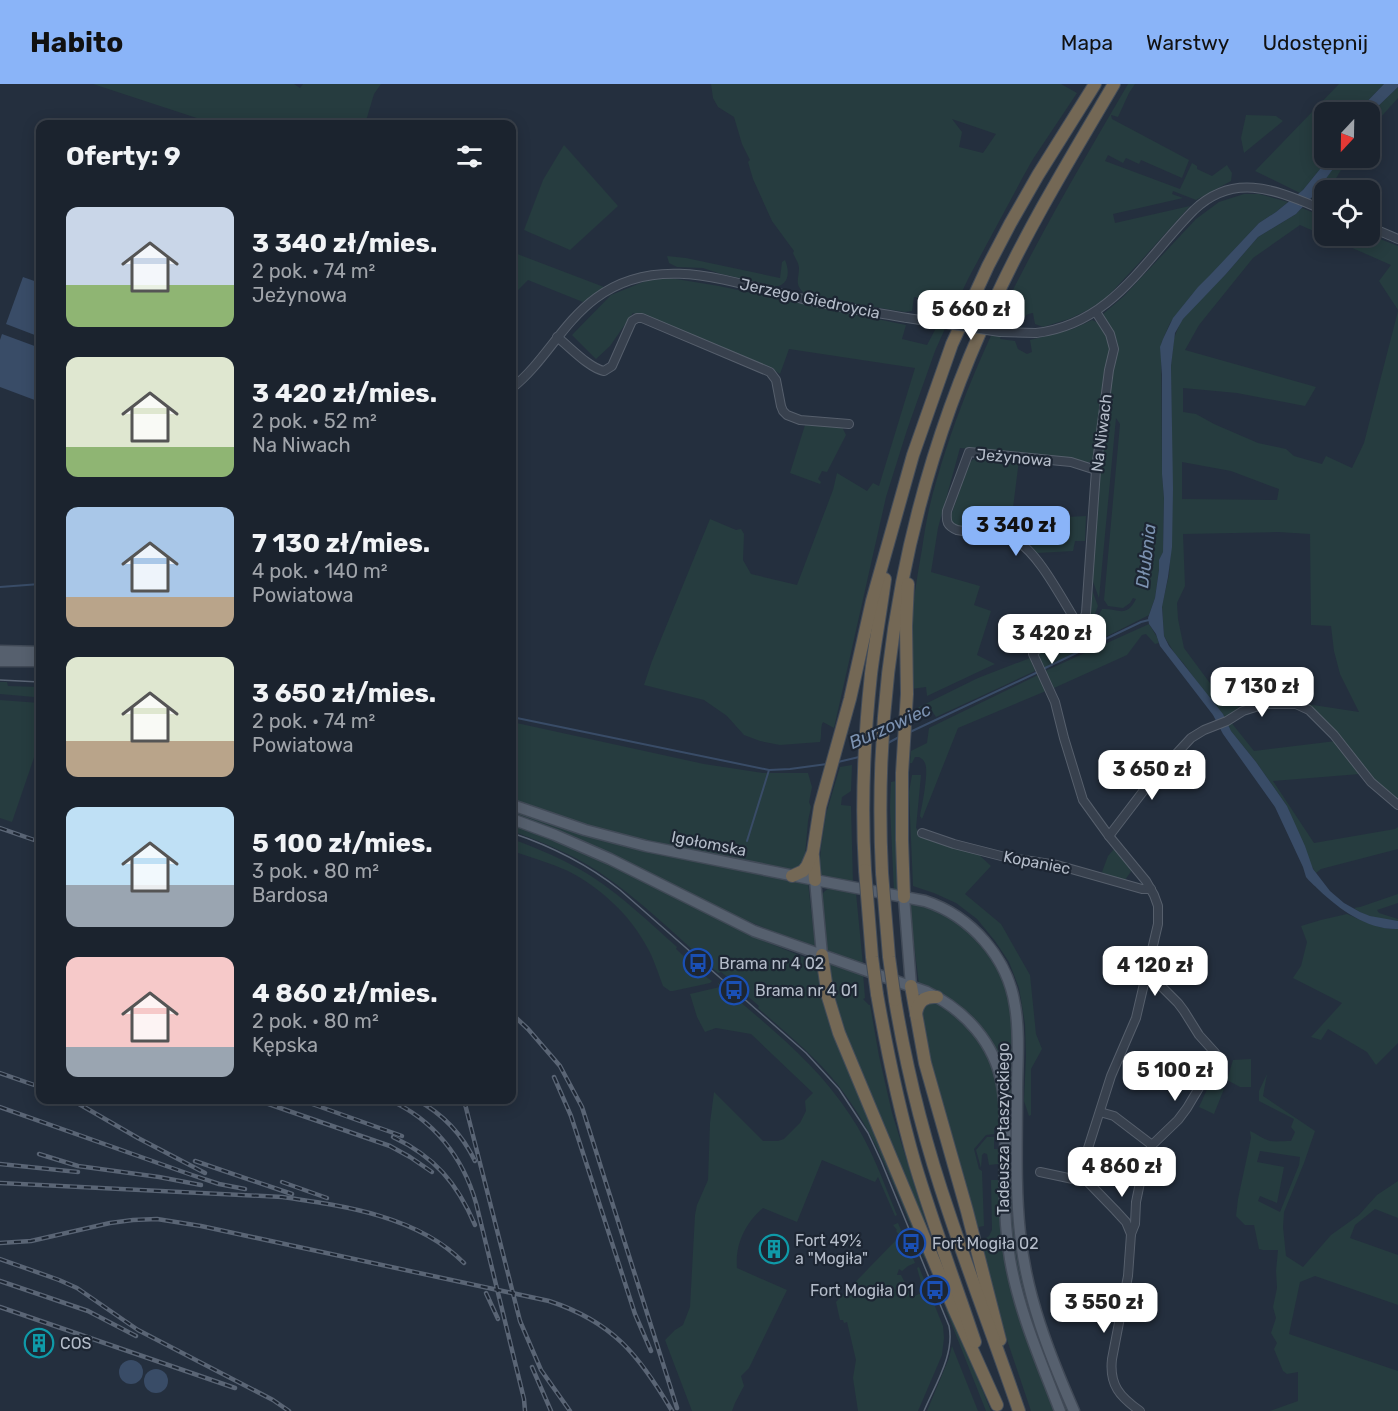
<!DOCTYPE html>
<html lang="pl">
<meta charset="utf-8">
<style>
body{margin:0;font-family:Rubik,sans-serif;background:#242b36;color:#f1f3f6;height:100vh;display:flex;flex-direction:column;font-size:22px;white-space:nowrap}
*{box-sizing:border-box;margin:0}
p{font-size:20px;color:#a0a4aa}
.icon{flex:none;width:33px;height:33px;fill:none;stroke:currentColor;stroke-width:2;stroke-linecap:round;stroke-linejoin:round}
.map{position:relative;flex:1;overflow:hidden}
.sheet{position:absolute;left:36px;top:36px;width:480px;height:984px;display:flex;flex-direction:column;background:#1b232e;border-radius:12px;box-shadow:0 3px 15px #0003,0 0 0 2px #39404a}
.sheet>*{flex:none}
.needle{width:39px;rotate:202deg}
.tools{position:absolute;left:1314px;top:18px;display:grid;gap:12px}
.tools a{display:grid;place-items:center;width:66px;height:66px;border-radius:12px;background:#1b232e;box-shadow:0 3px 15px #0003,0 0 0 2px #39404a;font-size:30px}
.price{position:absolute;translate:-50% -51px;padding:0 14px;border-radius:12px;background:#fff;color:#222;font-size:20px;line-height:39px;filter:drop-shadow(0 2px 3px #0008)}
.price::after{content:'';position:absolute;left:50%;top:36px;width:18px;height:14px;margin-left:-9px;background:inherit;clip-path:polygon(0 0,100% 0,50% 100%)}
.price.selected{background:#8ab4f8;color:#111}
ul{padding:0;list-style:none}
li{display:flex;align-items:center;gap:18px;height:150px;padding:0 30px}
li span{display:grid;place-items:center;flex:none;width:168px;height:120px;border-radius:12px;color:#555}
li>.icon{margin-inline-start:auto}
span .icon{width:72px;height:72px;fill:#fffc;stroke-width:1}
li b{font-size:26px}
h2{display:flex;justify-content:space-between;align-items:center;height:72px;padding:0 30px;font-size:26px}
header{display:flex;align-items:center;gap:36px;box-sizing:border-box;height:84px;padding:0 30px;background:#8ab4f8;color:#111}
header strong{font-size:28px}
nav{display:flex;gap:33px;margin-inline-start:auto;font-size:21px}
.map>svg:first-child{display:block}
.green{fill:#263c3f;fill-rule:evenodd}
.water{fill:#394c67}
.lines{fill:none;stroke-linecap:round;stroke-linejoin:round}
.stream{stroke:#394c67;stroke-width:2}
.minor-casing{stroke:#565f6c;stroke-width:10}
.major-casing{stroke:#414a57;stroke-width:13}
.highway-casing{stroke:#434c59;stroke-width:14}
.minor{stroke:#38414e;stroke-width:8}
.major{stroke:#56606e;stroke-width:10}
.highway{stroke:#746855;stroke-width:12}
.tram{stroke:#5a6575;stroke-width:1.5}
.rail-casing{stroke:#5a6575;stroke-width:4.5}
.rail{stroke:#1d2633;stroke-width:2;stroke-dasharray:7;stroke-linecap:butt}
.minor-bridge-casing{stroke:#565f6c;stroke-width:10;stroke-linecap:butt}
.highway-bridge-casing{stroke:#434c59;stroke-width:14;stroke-linecap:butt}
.minor-bridge{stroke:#38414e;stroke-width:8}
.highway-bridge{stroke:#746855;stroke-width:12}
.labels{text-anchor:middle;stroke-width:4.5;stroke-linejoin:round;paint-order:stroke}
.street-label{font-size:16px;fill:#b4bcc9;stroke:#1d2633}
.poi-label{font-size:16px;fill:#b4bcc9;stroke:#1d2633;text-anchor:start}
.water-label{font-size:18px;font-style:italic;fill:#7c92b1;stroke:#1d2633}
</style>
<header>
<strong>Habito</strong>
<nav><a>Mapa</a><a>Warstwy</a><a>Udostępnij</a></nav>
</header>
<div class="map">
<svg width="1398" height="1327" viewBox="0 0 1398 1327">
<rect width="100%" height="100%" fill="#242f3e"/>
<g class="green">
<polygon points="93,0 294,0 300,4 303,0 381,0 374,10 365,40 215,40"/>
<path d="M711 0H1061L1077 9 1033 75 1024 91 968 195 951 231 935 267 907 346 886 413 834 644 823 638C820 643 822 652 820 658L780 661 760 657 744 651 727 632 704 616 644 601 652 577 710 435 736 446 741 445 744 450 743 476 751 490 797 501 833 406 837 389 867 407 873 399 879 402 915 284 789 265 780 290 771 284 699 254 633 229 610 262 596 275 572 251 611 211 648 196 670 194 719 202 906 241 902 255 927 261 943 231 928 229 931 222 924 216 915 213H914L912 227 905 228 849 219 804 209C794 200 799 195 799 184 799 179 795 174 793 169L794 167 772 137 753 95 748 78 750 76 742 60 734 33 718 23 713 14ZM952 35 996 50 983 69 959 63 962 48Z"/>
<path d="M1128 0H1135L1129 9 1118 33 1111 31 1112 35 1189 76 1182 94 1141 76 1139 80 1126 74 1123 79 1108 71 1105 77 1180 105 1192 79 1197 82V85L1212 92 1227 81 1232 89 1231 97 1196 116 1173 107 1172 110 1183 114 1113 130 1115 139 1190 122 1138 180 1107 213 1088 226 1069 235 1043 243 1035 240 1033 229C1025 230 1023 234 1020 240L1006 241 1000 255 1015 257 1018 265 1027 270 1032 268 1030 256 1073 245 1092 236C1103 239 1109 255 1110 266L1093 377 1085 379 1059 374 960 364 938 444 931 488 980 502 974 521 991 527 977 571 995 580 927 612 926 603 911 605C911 587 910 569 911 551 912 522 917 494 922 465 924 452 926 438 929 425 967 271 1049 136 1128 0Z"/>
<polygon points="1339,0 1384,0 1357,28 1324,28 1324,74 1329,74 1303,106 1300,109 1255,87"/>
<polygon points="1398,3 1398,14 1370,45 1370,30"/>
<polygon points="1246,31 1276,32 1283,37 1244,69 1241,54"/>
<polygon points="564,61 618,122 570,166 524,146 543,96"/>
<polygon points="1341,74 1348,74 1335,96 1355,106 1324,106 1324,116 1322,118 1311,114"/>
<path d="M1244 110H1259L1288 118 1276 128 1259 139 1190 213 1170 239 1161 260 1162 390 1164 414 1163 468 1159 476V486L1155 514 1149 531 1044 584 1037 570 1041 566 1079 545 1091 505 1092 506 1098 522 1091 539 1094 541 1102 525C1118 524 1126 535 1136 515L1133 514 1130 519 1123 524 1108 522 1104 516 1120 340 1116 334 1099 514 1092 495 1099 382 1114 280C1120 264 1119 257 1109 243 1106 238 1104 235 1103 230L1124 212 1196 135 1219 118Z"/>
<path d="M1302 124 1324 133V152L1370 151 1398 162V226L1379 197 1391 181 1300 141 1253 174 1199 241 1185 266 1316 303 1305 322 1237 309 1183 304V328L1196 330 1214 340 1258 359 1286 365 1294 372 1322 380 1326 372 1352 384 1364 359 1398 227V718L1379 702 1300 619 1359 628 1340 590 1334 567 1331 542 1311 541 1310 450 1278 448 1183 450 1185 502 1177 519 1178 535 1184 564 1215 606 1230 619 1239 623 1262 619 1225 635 1223 630 1210 616 1184 580 1175 570 1164 552 1162 521 1169 491 1172 450 1171 282 1174 254 1181 237 1204 211 1226 190 1258 153 1296 130ZM1182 378 1231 387 1279 405 1277 416 1182 415Z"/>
<polygon points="512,168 604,203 583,218 528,196 512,212"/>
<path d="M667 172 686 174 780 194 782 178 785 176C792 193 786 206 766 202V200L721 190 703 184 677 183 669 179Z"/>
<polygon points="805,341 842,343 846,351 827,388 822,387 818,395 821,398 820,400 790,389"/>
<polygon points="977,373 1019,376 1013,424 1036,438 1066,433 1086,432 1085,457 1075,457 1073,467 1037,469 1027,461 959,445 949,437 970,378"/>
<polygon points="1149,540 1157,553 1159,559 1155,560 1146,550 1142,551 1127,571 1054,604 1045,587"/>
<polygon points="1030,574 1035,587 936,633 930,624 913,632 913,626 978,594"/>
<path d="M1038 591 1046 607 958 644 922 735 920 732C922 721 929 688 925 679 923 675 922 675 919 673H915L912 679H910L911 667 927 659 929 644Z"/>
<polygon points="0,598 7,598 8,602 40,603 40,605 37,605 34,613 0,610"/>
<polygon points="0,616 40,619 40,663 38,662 12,738 0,734"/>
<polygon points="1230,637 1254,667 1336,657 1360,690 1273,697 1314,759 1395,745 1398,743 1398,765 1321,785 1316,789 1310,780 1287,722 1256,678 1231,647 1227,639"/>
<polygon points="512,638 704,680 763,689 808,689 812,703 809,718 811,723 808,737 805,772 806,781 794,788 663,761 598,745 512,717"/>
<polygon points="852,681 851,707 842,713 841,721 851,722 853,800 820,793 819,789 821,763 826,730 840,683"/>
<polygon points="912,691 921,691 916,744 924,754 977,769 991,782 965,810 1001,840 1030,891 1036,950 1042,965 1031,985 1031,1031 1029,1032 1024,1017 1026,972 1025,940 1019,904 1009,878 995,857 977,835 956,819 934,809 913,802 909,708"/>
<polygon points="896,697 899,807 894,808 890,723 891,698"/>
<path d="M512 725 808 799 815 860 814 862 809 861C708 824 610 775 512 731Z"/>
<path d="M512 739 576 764 721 835 754 853 816 878 928 1173 991 1327H986L946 1226 948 1225 926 1174H924C899 1115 878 1052 838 1001 815 972 785 948 758 924L759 922 744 909 745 907 721 888 718 889C680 855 642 817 599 788 572 770 542 758 512 747Z"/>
<path d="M512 755C539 765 566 776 591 792 623 813 650 839 677 863L676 865 701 888 700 889 712 897 710 899 673 907H670L663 902C658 889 654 875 647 863 630 831 601 804 568 787 550 779 530 773 512 767Z"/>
<polygon points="1114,765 1132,786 1125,796 1104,790 1102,788 1108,772"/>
<path d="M834 804 856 809 863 881 831 869 827 865 821 814C823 807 827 804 834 804Z"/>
<path d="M1398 810V819L1377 826 1379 829 1398 835V837C1383 835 1366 834 1354 824L1360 823Z"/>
<path d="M912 820C955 828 995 862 1007 906 1010 915 1011 924 1012 933L1016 1157 1069 1327H1065L1039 1262 1023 1215 1013 1167 995 967 919 900 909 822Z"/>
<path d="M1347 830C1363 837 1381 846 1398 845V959L1376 981 1367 968 1328 945 1321 956 1311 953 1342 919 1293 894 1301 882 1307 858 1301 842 1321 836Z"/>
<polygon points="827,878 863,889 865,914 863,915 869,921 870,921 879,972 892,1029 932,1158 837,933"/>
<path d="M717 898C764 939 816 978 850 1031 871 1062 883 1097 897 1131L895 1132 878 1093 875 1098 822 1076 797 1138 763 1124C745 1139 735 1161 737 1184L787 1206 749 1284 741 1292 744 1302 735 1319 732 1327H692L665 1256 675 1246 683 1241 690 1223 695 1131 697 1121 708 1096 710 1039 714 1008 763 1057H778L784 1055 800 1039 806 1027 805 1017 813 1009 751 950 716 944 705 948 697 933 690 910 720 903Z"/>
<polygon points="934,917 958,932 984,963 995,988 1000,1019 998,1044 994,1044 994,1050 986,1051 974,1065 979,1085 982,1087 984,1142 978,1143 983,1163 989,1159 986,1154 989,1152 992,1146 991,1096 998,1096 998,1080 989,1081 987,1070 984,1069 982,1071 981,1084 976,1066 987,1053 994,1053 994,1065 998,1065 1000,1077 1001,1133 1055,1327 1031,1327 1002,1241 930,975 920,930 924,920"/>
<polygon points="1251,975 1251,1003 1240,1003 1227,996 1233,976"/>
<path d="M1267 990 1263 1012 1315 1047 1304 1079 1284 1128 1283 1143 1286 1172 1303 1183 1331 1151 1359 1131 1377 1111 1398 1097V1134L1375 1125 1355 1141 1350 1154 1398 1171V1221L1315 1192 1300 1198 1289 1250 1398 1287V1327H1270L1298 1317V1288L1287 1290 1283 1287 1274 1265 1277 1259 1271 1249 1276 1234 1273 1223 1277 1204 1276 1187 1278 1166H1263L1259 1165 1254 1141H1245L1236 1132 1238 1115 1251 1054 1250 1047C1257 1050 1263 1055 1270 1057 1276 1058 1285 1057 1291 1057L1295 1048 1291 1043 1294 1035 1259 1017V1007ZM1260 1067 1300 1073 1299 1081 1280 1128 1258 1117 1260 1112 1277 1119 1284 1083 1257 1078Z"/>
<polygon points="1210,999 1224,1005 1214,1030 1199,1023"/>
<polygon points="898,1139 915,1179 908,1182 902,1187 899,1185 897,1191 901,1191 912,1213 924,1208 917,1184 919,1183 943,1242 944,1254 942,1271 918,1327 858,1327 853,1294 856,1276 847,1238 844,1239 843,1236 840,1236 836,1218 900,1152 896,1147 897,1146 893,1141"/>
<polygon points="952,1262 978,1327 927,1327 949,1274"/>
</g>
<g class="water">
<polygon points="1384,0 1398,0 1398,3 1370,30 1370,28 1357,28"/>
<path d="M1329 74H1341L1314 111 1296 130 1258 153 1226 190 1183 235 1175 249 1171 282 1173 405 1172 463 1168 493 1162 523 1164 552 1169 562 1223 630 1231 647 1256 678 1287 722 1305 762 1313 785 1330 807 1344 819 1360 828 1370 832 1398 837V845C1368 846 1340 826 1319 806 1315 802 1309 797 1306 793 1305 790 1304 786 1303 783L1275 723 1223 650 1213 631 1160 562 1156 550 1149 540 1148 534 1155 514 1159 486V476L1163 468 1164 414 1162 390V291L1160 263 1163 255 1173 234 1198 203 1211 190 1259 139 1276 128 1303 106Z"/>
<polygon points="23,193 40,199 40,253 6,240"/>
<polygon points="2,250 40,264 40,318 0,303 0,256"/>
<circle cx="131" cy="1288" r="12"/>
<circle cx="156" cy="1297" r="12"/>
</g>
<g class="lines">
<g class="stream">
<polyline points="0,503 40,500"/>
<polyline points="1043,585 1141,538 1149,536"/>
<polyline points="512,633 769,686 790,685 827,680"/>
<polyline points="910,648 1038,588"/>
<polyline points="888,659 899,653"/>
<polyline points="838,678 859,673"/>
<polyline points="747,757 769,686"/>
</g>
<g class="minor-casing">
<g id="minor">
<polyline points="1370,143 1398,155"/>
<path d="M1036 249C1112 240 1145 175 1194 126 1236 86 1279 108 1324 126"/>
<path d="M557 253C570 263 589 284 604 287L612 282 632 237 637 234H642L770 288 776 296 781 322 783 327 787 331 800 336 849 340"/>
<path d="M512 304C544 279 562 239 596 214 659 167 735 200 803 215 837 223 872 228 907 234"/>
<path d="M1079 542C1065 521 1038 467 1016 457 1000 450 975 449 957 446 947 442 946 438 947 427L969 368 1071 378 1096 386"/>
<polyline points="922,749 954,760 1005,773 1057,781 1142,805 1151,805"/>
<polyline points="1109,752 1151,697 1191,654 1204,646 1227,637 1243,627 1265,620 1296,620 1309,626 1334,651 1371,698 1398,721"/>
<polyline points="1100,1028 1114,1032 1152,1061"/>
<polyline points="1040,1088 1073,1095 1084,1094"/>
<path d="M1084 1094 1082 1086 1083 1080 1111 992 1136 934 1158 840V822L1154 811 1146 797 1109 752 1083 716 1064 654 1055 618 1033 570 1036 566C1053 556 1080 550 1086 529L1096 386 1109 286 1114 265 1110 250 1096 228"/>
<polyline points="1084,1094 1115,1126 1126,1138 1131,1150"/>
<path d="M1140 1327C1120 1313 1109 1301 1112 1275L1128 1192 1131 1150 1135 1140 1136 1118 1141 1094 1147 1074 1152 1061 1178 1036 1187 1024 1218 972 1199 951 1184 927 1178 919 1157 898 1146 892"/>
</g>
</g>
<g class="major-casing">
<g id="major">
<polyline points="0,567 40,568"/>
<polyline points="0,577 40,577"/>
<path d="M512 721 585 746 646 762 815 796 925 817C971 832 1008 874 1015 922 1020 950 1017 980 1017 1008 1017 1055 1015 1103 1020 1149 1026 1211 1049 1270 1074 1327"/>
<path d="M512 735 555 751 610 775 754 847 927 908C965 926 995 959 1002 1001 1007 1028 1005 1056 1005 1083 1004 1114 1005 1144 1010 1175 1019 1228 1041 1277 1060 1327"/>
<polyline points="815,796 822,871"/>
<polyline points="904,813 911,902"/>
</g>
</g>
<g class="highway-casing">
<g id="highway">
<polyline points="813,772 815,796"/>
<path d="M865 786C861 721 864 655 871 590 875 558 881 527 885 495"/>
<path d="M882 789C872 592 909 400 992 222 1027 145 1071 73 1114 0"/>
<polyline points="792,792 803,787 807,782 813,768 820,723 850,615 872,517 913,371 952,260 988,182 1010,140 1038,91 1095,0"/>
<polyline points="904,813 902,756 902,689 907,610 906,542 908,500"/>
<polyline points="822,871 828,913 839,949 954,1225 997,1321"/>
<polyline points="911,902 925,979 967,1127 1000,1256"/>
<path d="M877 910C887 967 899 1024 915 1080 933 1140 955 1198 975 1258"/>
<path d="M895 916C907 988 925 1059 949 1129 971 1195 996 1260 1019 1327"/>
<path d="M916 930C918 917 925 912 937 913"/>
</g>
</g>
<use href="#minor" class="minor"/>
<use href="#major" class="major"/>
<use href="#highway" class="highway"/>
<g class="tram">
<polyline points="0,596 40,598"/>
<path d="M512 749C551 762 587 780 620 806L806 969 839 1005 868 1049 881 1077 949 1242C955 1270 935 1301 924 1327"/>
</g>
<g class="rail-casing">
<g id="rail">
<polyline points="0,744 40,758"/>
<polyline points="512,930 528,945 560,982 582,1023 677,1324"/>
<polyline points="0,989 40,1003"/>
<polyline points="554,993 571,1032 635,1230 651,1267"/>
<polyline points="72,1016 138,1054 205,1089"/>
<polyline points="257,1016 390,1062 410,1073 432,1088"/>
<polyline points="301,1016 402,1052"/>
<path d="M389 1016C433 1035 463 1073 476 1119L524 1315 525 1327"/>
<path d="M417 1016C443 1030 462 1050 475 1077"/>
<polyline points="464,1016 520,1237 541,1286 570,1327"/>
<polyline points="0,1023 189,1090 219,1100 245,1105"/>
<path d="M393 1053C435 1073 457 1099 475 1141"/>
<polyline points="39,1070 78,1082 159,1093 201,1101"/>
<polyline points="195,1077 292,1110"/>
<polyline points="0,1080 78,1088"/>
<polyline points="282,1098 327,1114"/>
<path d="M0 1099 282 1113C345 1122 418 1132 464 1179"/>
<path d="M0 1159 31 1157 110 1139 133 1136 157 1135 201 1142 549 1217C613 1238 639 1271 672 1327"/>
<polyline points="0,1175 59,1196 77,1204 138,1246 273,1316 289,1327"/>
<polyline points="0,1197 88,1227 136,1252"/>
<polyline points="486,1209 498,1235"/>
<polyline points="0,1223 235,1304"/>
<polyline points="532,1283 551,1327"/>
</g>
</g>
<use href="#rail" class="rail"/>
<g class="minor-bridge-casing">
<polyline id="minor-bridge" points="907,234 1000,248 1036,249"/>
</g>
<g class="highway-bridge-casing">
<g id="highway-bridge">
<polyline points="865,786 872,873 877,910"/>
<polyline points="882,789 889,873 895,916"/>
</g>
</g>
<use href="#minor-bridge" class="minor-bridge"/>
<use href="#highway-bridge" class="highway-bridge"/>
</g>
<defs>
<g id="bus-ring" transform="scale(1.5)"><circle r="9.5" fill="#1d2633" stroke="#1a4fb4" stroke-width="1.5"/><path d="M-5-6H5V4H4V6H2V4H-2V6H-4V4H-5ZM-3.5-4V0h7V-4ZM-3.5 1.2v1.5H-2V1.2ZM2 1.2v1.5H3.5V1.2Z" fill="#1a4fb4"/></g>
<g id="building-ring" transform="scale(1.5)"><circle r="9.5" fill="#1d2633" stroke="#0f9aa8" stroke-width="1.5"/><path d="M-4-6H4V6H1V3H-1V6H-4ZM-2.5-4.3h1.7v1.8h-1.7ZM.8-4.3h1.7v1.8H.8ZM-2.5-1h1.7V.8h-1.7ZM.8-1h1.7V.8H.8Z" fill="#0f9aa8"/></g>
</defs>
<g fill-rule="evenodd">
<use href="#bus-ring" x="698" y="879"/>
<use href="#bus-ring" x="734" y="906"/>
<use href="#bus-ring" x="911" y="1159"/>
<use href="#building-ring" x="774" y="1165"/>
<use href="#bus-ring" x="935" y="1206"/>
<use href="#building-ring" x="39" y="1259"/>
</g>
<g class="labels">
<g class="street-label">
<text transform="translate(810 214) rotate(12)" y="6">Jerzego Giedroycia</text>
<text transform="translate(1101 349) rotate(-83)" y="6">Na Niwach</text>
<text transform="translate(1014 373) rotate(5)" y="6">Jeżynowa</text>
<text transform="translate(709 759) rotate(11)" y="6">Igołomska</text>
<text transform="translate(1037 778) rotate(11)" y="6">Kopaniec</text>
<text transform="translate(1003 1045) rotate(-90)" y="6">Tadeusza Ptaszyckiego</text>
</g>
<g class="poi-label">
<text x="719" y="885">Brama nr 4 02</text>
<text x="755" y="912">Brama nr 4 01</text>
<text x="795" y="1162">Fort 49½<tspan x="795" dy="18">a "Mogiła"</tspan></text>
<text x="932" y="1165">Fort Mogiła 02</text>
<text x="914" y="1212" text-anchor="end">Fort Mogiła 01</text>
<text x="60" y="1265">COS</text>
</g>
<g class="water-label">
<text transform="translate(1146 472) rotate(-83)" y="6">Dłubnia</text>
<text transform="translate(890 642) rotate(-24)" y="6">Burzowiec</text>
</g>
</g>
</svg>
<div class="tools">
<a><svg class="needle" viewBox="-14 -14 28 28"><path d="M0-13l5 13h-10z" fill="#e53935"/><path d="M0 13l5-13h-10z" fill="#a0a4aa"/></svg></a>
<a><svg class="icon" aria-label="locate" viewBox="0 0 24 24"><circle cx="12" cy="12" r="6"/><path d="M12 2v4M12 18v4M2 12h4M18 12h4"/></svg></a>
</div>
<b class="price" style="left:971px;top:257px">5 660 zł</b>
<b class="price selected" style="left:1016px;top:473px">3 340 zł</b>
<b class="price" style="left:1052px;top:581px">3 420 zł</b>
<b class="price" style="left:1262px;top:634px">7 130 zł</b>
<b class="price" style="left:1152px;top:717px">3 650 zł</b>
<b class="price" style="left:1155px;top:913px">4 120 zł</b>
<b class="price" style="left:1175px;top:1018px">5 100 zł</b>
<b class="price" style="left:1122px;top:1114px">4 860 zł</b>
<b class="price" style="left:1104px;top:1250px">3 550 zł</b>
<section class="sheet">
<h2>Oferty: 9<svg class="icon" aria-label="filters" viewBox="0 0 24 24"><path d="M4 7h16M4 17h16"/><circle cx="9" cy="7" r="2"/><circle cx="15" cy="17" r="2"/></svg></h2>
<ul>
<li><span style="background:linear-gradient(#c9d6e8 65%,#8fb573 0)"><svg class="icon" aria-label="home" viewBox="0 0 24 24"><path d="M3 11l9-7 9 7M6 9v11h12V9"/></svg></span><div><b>3 340 zł/mies.</b><p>2 pok. · 74 m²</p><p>Jeżynowa</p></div></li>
<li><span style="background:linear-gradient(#dfe7d0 75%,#8fb573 0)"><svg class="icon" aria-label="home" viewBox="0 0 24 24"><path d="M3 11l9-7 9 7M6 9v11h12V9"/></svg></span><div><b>3 420 zł/mies.</b><p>2 pok. · 52 m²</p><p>Na Niwach</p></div></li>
<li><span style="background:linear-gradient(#a9c7e8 75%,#b9a48a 0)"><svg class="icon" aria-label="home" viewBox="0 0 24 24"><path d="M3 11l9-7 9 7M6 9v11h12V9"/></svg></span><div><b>7 130 zł/mies.</b><p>4 pok. · 140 m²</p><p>Powiatowa</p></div></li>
<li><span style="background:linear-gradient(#dfe7d0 70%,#b9a48a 0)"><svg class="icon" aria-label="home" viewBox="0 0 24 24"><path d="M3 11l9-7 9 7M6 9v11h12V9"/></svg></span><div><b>3 650 zł/mies.</b><p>2 pok. · 74 m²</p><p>Powiatowa</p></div></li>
<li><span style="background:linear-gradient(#bfe0f5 65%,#9aa5b1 0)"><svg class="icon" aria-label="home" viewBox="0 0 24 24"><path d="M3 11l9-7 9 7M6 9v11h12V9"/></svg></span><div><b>5 100 zł/mies.</b><p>3 pok. · 80 m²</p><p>Bardosa</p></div></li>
<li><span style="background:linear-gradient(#f6c9c9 75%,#9aa5b1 0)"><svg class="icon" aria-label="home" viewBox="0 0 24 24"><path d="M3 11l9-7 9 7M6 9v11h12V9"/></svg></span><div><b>4 860 zł/mies.</b><p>2 pok. · 80 m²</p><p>Kępska</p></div></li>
</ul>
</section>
</div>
